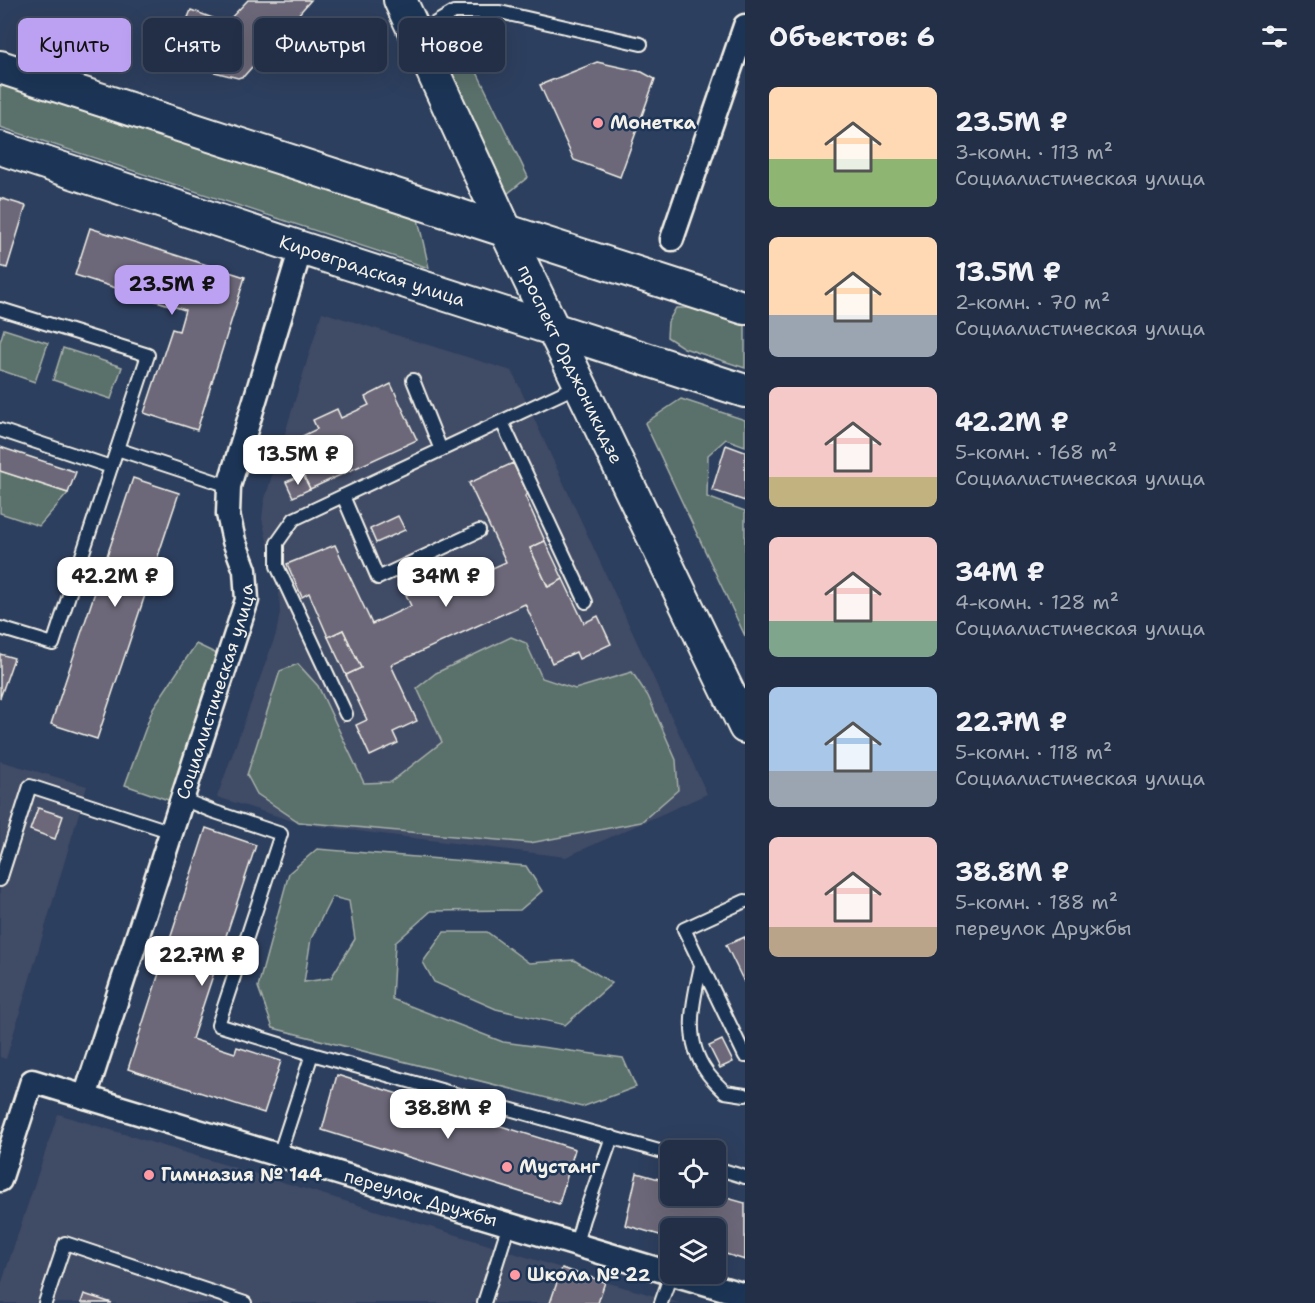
<!DOCTYPE html>
<html lang="ru">
<meta charset="utf-8">
<style>
body{margin:0;font-family:"Shantell Sans",sans-serif;background:#2e3b51;color:#f1f3f6;height:100vh;display:flex;flex-direction:column;font-size:22px;white-space:nowrap}
*{box-sizing:border-box;margin:0}
p{font-size:20px;color:#a2a9b3}
.icon{flex:none;width:33px;height:33px;fill:none;stroke:currentColor;stroke-width:2;stroke-linecap:round;stroke-linejoin:round}
.map{position:relative;flex:1;overflow:hidden}
.sheet{display:flex;flex-direction:column;background:#222f46;width:570px}
.sheet>*{flex:none}
.top-card{position:absolute;left:18px;top:18px;width:570px;height:54px;display:flex;gap:12px}
.tools{position:absolute;left:660px;top:1140px;display:grid;gap:12px}
.tools a{display:grid;place-items:center;width:66px;height:66px;border-radius:9px;background:#222f46;box-shadow:0 6px 24px #0002,0 0 0 2px #3f4a5f;font-size:30px}
.price{position:absolute;translate:-50% -51px;padding:0 14px;border-radius:12px;background:#fff;color:#222;font-size:20px;line-height:39px;filter:drop-shadow(0 2px 3px #0008)}
.price::after{content:'';position:absolute;left:50%;top:36px;width:18px;height:14px;margin-left:-9px;background:inherit;clip-path:polygon(0 0,100% 0,50% 100%)}
.price.current{background:#bca0f2;color:#111}
ul{padding:0;list-style:none}
li{display:flex;align-items:center;gap:18px;height:150px;padding:0 24px}
li span{display:grid;place-items:center;flex:none;width:168px;height:120px;border-radius:9px;color:#555}
li>.icon{margin-inline-start:auto}
span .icon{width:72px;height:72px;fill:#fffc;stroke-width:1}
li b{font-size:26px}
h2{display:flex;justify-content:space-between;align-items:center;height:72px;padding:0 24px;font-size:26px}
.pill{padding:0 21px;border-radius:9px;background:#222f46;box-shadow:0 6px 24px #0002,0 0 0 2px #3f4a5f;font-size:21px;line-height:54px}
.pill.current{background:#bca0f2;color:#111}
main{display:flex;flex:1;min-height:0}
.map>svg:first-child{display:block}
.built{fill:#404b66}
.green{fill:#5a6f6b;stroke:#a7b0aa;stroke-width:1.5;fill-rule:evenodd}
.building{fill:#6c6779;stroke:#f4f1e8;stroke-width:1.5}
.lines{fill:none;stroke-linecap:round;stroke-linejoin:round}
.lane-casing{stroke:#f4f1e8;stroke-width:16}
.street-casing{stroke:#f4f1e8;stroke-width:27}
.secondary-casing{stroke:#f4f1e8;stroke-width:36}
.lane{stroke:#1d3557;stroke-width:12}
.street{stroke:#1d3557;stroke-width:22}
.secondary{stroke:#1d3557;stroke-width:32}
.poi-dot{fill:#ff9aa2;stroke:#1d3557;stroke-width:2}
.labels{text-anchor:middle;stroke-width:5;stroke-linejoin:round;paint-order:stroke}
.poi-label{font-size:18px;font-weight:bold;fill:#f4f1e8;stroke:#1d3557;text-anchor:start}
.street-label{font-size:18px;fill:#f4f1e8;stroke:#1d3557}
</style>
<main>
<div class="map">
<svg width="745" height="1303" viewBox="0 0 745 1303">
<rect width="100%" height="100%" fill="#2d3f5e"/>
<filter id="ink" filterUnits="userSpaceOnUse"><feTurbulence type="fractalNoise" baseFrequency=".0167" numOctaves="2"/><feDisplacementMap in="SourceGraphic" scale="12" xChannelSelector="R" yChannelSelector="G"/><feConvolveMatrix kernelMatrix="1 2 1 2 8 2 1 2 1" color-interpolation-filters="sRGB"/></filter>
<g filter="url(#ink)">
<g class="built">
<polygon points="322,312 512,371 707,794 566,857 302,824 217,797 276,634 280,613 279,592 262,519 264,502"/>
<polygon points="0,761 87,786 6,1059 0,1057"/>
<polygon points="58,1114 460,1236 605,1282 680,1303 0,1303 0,1288"/>
</g>
<g class="green">
<polygon points="455,27 528,177 507,194 433,44"/>
<polygon points="0,81 385,206 418,219 429,268 0,127"/>
<polygon points="676,308 699,308 745,323 745,368 684,348 667,337 668,322"/>
<polygon points="4,329 48,343 35,382 0,370 0,342"/>
<polygon points="63,348 122,367 111,399 53,380"/>
<polygon points="681,399 745,420 745,446 726,439 708,455 707,497 745,511 745,636 645,423"/>
<polygon points="0,471 68,493 39,526 0,513"/>
<polygon points="511,637 526,643 542,678 575,689 632,672 648,696 676,760 678,790 641,822 530,843 299,822 257,794 247,775 280,671 298,664 318,686 364,783 391,782 442,742 417,688 436,673"/>
<polygon points="196,644 217,654 171,801 125,785 153,708"/>
<path d="M317 849 526 866 542 891 520 910 431 911 395 943 392 999 503 1042 623 1058 636 1087 582 1107 273 1028 258 987 289 873ZM332 897 349 901 355 939 331 978 304 982 311 939Z"/>
<polygon points="444,932 487,932 529,963 574,960 612,983 565,1025 496,1009 434,982 423,962"/>
</g>
<g class="building">
<polygon points="248,0 311,0 244,76 238,78 171,61 191,10 226,23"/>
<polygon points="597,62 642,72 655,79 620,177 574,160 540,85"/>
<polygon points="0,198 26,206 7,268 0,266"/>
<polygon points="90,228 245,277 197,430 144,413 172,329 179,331 185,310 75,275"/>
<polygon points="391,384 417,440 310,489 288,443 317,429 313,420 337,409 341,418 369,405 365,397"/>
<polygon points="726,445 745,452 745,501 712,490"/>
<polygon points="0,447 76,472 68,493 0,471"/>
<polygon points="513,463 528,494 525,496 545,541 530,548 548,587 563,579 584,623 598,616 611,644 579,659 576,652 552,663 525,604 391,665 417,721 393,732 398,743 370,756 356,725 367,720 346,675 361,668 343,630 328,637 309,593 302,597 287,564 335,545 372,624 411,606 406,595 460,571 464,581 506,562 469,483"/>
<polygon points="303,475 310,489 293,497 286,482"/>
<polygon points="133,478 179,493 97,739 51,724"/>
<polygon points="398,516 405,530 376,543 370,529"/>
<polygon points="545,541 563,579 548,587 530,548"/>
<polygon points="343,630 361,668 346,675 328,637"/>
<polygon points="0,654 14,658 0,698"/>
<polygon points="38,808 63,816 55,839 30,830"/>
<polygon points="206,828 256,845 192,1039 235,1053 237,1047 281,1061 264,1113 128,1069"/>
<polygon points="745,937 745,984 726,945"/>
<polygon points="722,1040 733,1062 720,1068 709,1046"/>
<polygon points="337,1075 575,1149 559,1204 322,1130"/>
<polygon points="637,1173 670,1182 670,1196 716,1195 745,1203 745,1260 716,1251 716,1228 670,1228 670,1238 625,1225"/>
<polygon points="562,1268 605,1282 598,1303 550,1303"/>
<polygon points="84,1294 112,1303 81,1303"/>
</g>
<g class="lines">
<g class="lane-casing">
<g id="lane">
<polyline points="417,34 454,12 500,12 641,44"/>
<polyline points="0,309 148,355 117,449"/>
<polyline points="413,380 441,450"/>
<polyline points="502,422 586,602"/>
<polyline points="0,430 111,467"/>
<polyline points="343,496 378,578 479,531"/>
<polyline points="0,628 53,644 117,449 229,486"/>
<polyline points="346,714 277,566 277,543 294,519 579,385"/>
<polyline points="182,799 212,811 281,834 218,1025 312,1054 670,1154"/>
<polyline points="0,880 30,786 172,832"/>
<polyline points="745,901 684,929 745,1056"/>
<path d="M701 966C693 1002 683 1038 706 1071 711 1079 719 1086 725 1092L745 1095"/>
<polyline points="279,1155 312,1054"/>
<polyline points="716,1168 745,1177"/>
<polyline points="576,1244 583,1219 612,1137"/>
<polyline points="45,1303 65,1243 245,1303"/>
<polyline points="484,1303 509,1224"/>
<polyline points="661,1303 671,1274"/>
</g>
</g>
<g class="street-casing">
<g id="street">
<polyline points="672,239 745,26"/>
<path id="s1" d="M85 1097 247 600 245 570 234 541 228 514 229 486 301 248"/>
<path id="s2" d="M0 1180 32 1081 670 1273"/>
<polyline points="673,1274 745,1295"/>
</g>
</g>
<g class="secondary-casing">
<g id="secondary">
<path id="s3" d="M400 0 506 231 745 727"/>
<polyline points="0,67 745,308"/>
<path id="s4" d="M0 148 301 248 745 391"/>
</g>
</g>
<use href="#lane" class="lane"/>
<use href="#street" class="street"/>
<use href="#secondary" class="secondary"/>
</g>
</g>
<g class="poi-dot">
<circle cx="598" cy="123" r="6"/>
<circle cx="507" cy="1167" r="6"/>
<circle cx="149" cy="1175" r="6"/>
<circle cx="515" cy="1275" r="6"/>
</g>
<g class="labels">
<g class="poi-label">
<text x="610" y="129">Монетка</text>
<text x="519" y="1173">Мустанг</text>
<text x="161" y="1181">Гимназия № 144</text>
<text x="527" y="1281">Школа № 22</text>
</g>
<g class="street-label">
<text dy="6" stroke="none"><textPath href="#s4" startOffset="392">Кировградская улица</textPath></text>
<text dy="6" stroke="none"><textPath href="#s3" startOffset="402">проспект Орджоникидзе</textPath></text>
<text dy="6" stroke="none"><textPath href="#s1" startOffset="426">Социалистическая улица</textPath></text>
<text dy="6" stroke="none"><textPath href="#s2" startOffset="510">переулок Дружбы</textPath></text>
</g>
</g>
</svg>
<div class="tools">
<a><svg class="icon" aria-label="locate" viewBox="0 0 24 24"><circle cx="12" cy="12" r="6"/><path d="M12 2v4M12 18v4M2 12h4M18 12h4"/></svg></a>
<a><svg class="icon" aria-label="layers" viewBox="0 0 24 24"><path d="M12 4l9 5-9 5-9-5zM3 14l9 5 9-5"/></svg></a>
</div>
<b class="price current" style="left:172px;top:316px">23.5M ₽</b>
<b class="price" style="left:298px;top:486px">13.5M ₽</b>
<b class="price" style="left:115px;top:608px">42.2M ₽</b>
<b class="price" style="left:446px;top:608px">34M ₽</b>
<b class="price" style="left:202px;top:987px">22.7M ₽</b>
<b class="price" style="left:448px;top:1140px">38.8M ₽</b>
<div class="top-card">
<a class="pill current">Купить</a>
<a class="pill">Снять</a>
<a class="pill">Фильтры</a>
<a class="pill">Новое</a>
</div>
</div>
<section class="sheet">
<h2>Объектов: 6<svg class="icon" aria-label="filters" viewBox="0 0 24 24"><path d="M4 7h16M4 17h16"/><circle cx="9" cy="7" r="2"/><circle cx="15" cy="17" r="2"/></svg></h2>
<ul>
<li><span style="background:linear-gradient(#ffd9b3 60%,#8fb573 0)"><svg class="icon" aria-label="home" viewBox="0 0 24 24"><path d="M3 11l9-7 9 7M6 9v11h12V9"/></svg></span><div><b>23.5M ₽</b><p>3-комн. · 113 m²</p><p>Социалистическая улица</p></div></li>
<li><span style="background:linear-gradient(#ffd9b3 65%,#9aa5b1 0)"><svg class="icon" aria-label="home" viewBox="0 0 24 24"><path d="M3 11l9-7 9 7M6 9v11h12V9"/></svg></span><div><b>13.5M ₽</b><p>2-комн. · 70 m²</p><p>Социалистическая улица</p></div></li>
<li><span style="background:linear-gradient(#f6c9c9 75%,#c2b280 0)"><svg class="icon" aria-label="home" viewBox="0 0 24 24"><path d="M3 11l9-7 9 7M6 9v11h12V9"/></svg></span><div><b>42.2M ₽</b><p>5-комн. · 168 m²</p><p>Социалистическая улица</p></div></li>
<li><span style="background:linear-gradient(#f6c9c9 70%,#7fa58c 0)"><svg class="icon" aria-label="home" viewBox="0 0 24 24"><path d="M3 11l9-7 9 7M6 9v11h12V9"/></svg></span><div><b>34M ₽</b><p>4-комн. · 128 m²</p><p>Социалистическая улица</p></div></li>
<li><span style="background:linear-gradient(#a9c7e8 70%,#9aa5b1 0)"><svg class="icon" aria-label="home" viewBox="0 0 24 24"><path d="M3 11l9-7 9 7M6 9v11h12V9"/></svg></span><div><b>22.7M ₽</b><p>5-комн. · 118 m²</p><p>Социалистическая улица</p></div></li>
<li><span style="background:linear-gradient(#f6c9c9 75%,#b9a48a 0)"><svg class="icon" aria-label="home" viewBox="0 0 24 24"><path d="M3 11l9-7 9 7M6 9v11h12V9"/></svg></span><div><b>38.8M ₽</b><p>5-комн. · 188 m²</p><p>переулок Дружбы</p></div></li>
</ul>
</section>
</main>
